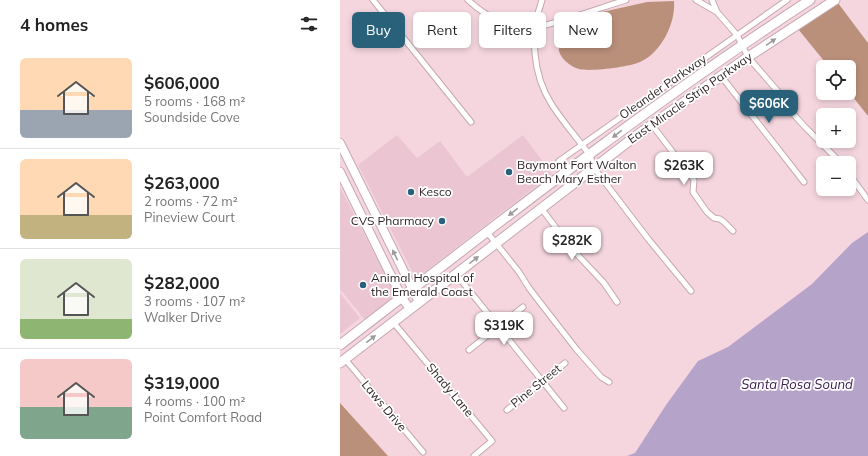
<!DOCTYPE html>
<meta charset="utf-8">
<style>
body{margin:0;font-family:Mulish,sans-serif;background:#f6f6f6;color:#222;height:100vh;display:flex;flex-direction:column;font-size:15px;white-space:nowrap}
*{box-sizing:border-box;margin:0}
p{font-size:13px;color:#767676}
.icon{flex:none;width:22px;height:22px;fill:none;stroke:currentColor;stroke-width:2;stroke-linecap:round;stroke-linejoin:round}
.map{position:relative;flex:1;overflow:hidden}
.panel{display:flex;flex-direction:column;background:#fff;width:340px}
.panel>*{flex:none}
.guide{position:absolute;left:12px;top:12px;width:380px;height:36px;display:flex;gap:8px}
.fabs{position:absolute;left:476px;top:60px;display:grid;gap:8px}
.fabs a{display:grid;place-items:center;width:40px;height:40px;border-radius:6px;background:#fff;box-shadow:0 2px 6px #0003;font-size:20px}
.price{position:absolute;translate:-50% -34px;padding:0 9px;border-radius:8px;background:#fff;color:#222;font-size:13px;line-height:26px;filter:drop-shadow(0 1px 2px #0008)}
.price::after{content:'';position:absolute;left:50%;top:24px;width:12px;height:9px;margin-left:-6px;background:inherit;clip-path:polygon(0 0,100% 0,50% 100%)}
.price.current{background:#29617b;color:#fff}
ul{padding:0;list-style:none}
li{display:flex;align-items:center;gap:12px;height:100px;padding:0 20px}
li+li{border-top:1px solid #e0e0e0}
li span{display:grid;place-items:center;flex:none;width:112px;height:80px;border-radius:6px;color:#555}
li>.icon{margin-inline-start:auto}
span .icon{width:48px;height:48px;fill:#fffc;stroke-width:1}
li b{font-size:17px}
h2{display:flex;justify-content:space-between;align-items:center;height:48px;padding:0 20px;font-size:17px}
.chip{padding:0 14px;border-radius:6px;background:#fff;box-shadow:0 2px 6px #0003;font-size:14px;line-height:36px}
.chip.current{background:#29617b;color:#fff}
main{display:flex;flex:1;min-height:0}
.map>svg:first-child{display:block}
.built{fill:#ebc5d1}
.forest{fill:#bb907b}
.water{fill:#b6a3ca}
.lines{fill:none;stroke-linecap:round;stroke-linejoin:round}
.minor-casing{stroke:#c6a8b1;stroke-width:7}
.primary-casing{stroke:#c6a8b1;stroke-width:10}
.trunk-casing{stroke:#c6a8b1;stroke-width:11}
.minor{stroke:#fff;stroke-width:5}
.primary{stroke:#fff;stroke-width:8}
.trunk{stroke:#fff;stroke-width:9}
.oneway{fill:#9f9a9b}
.poi-dot{fill:#29617b;stroke:#fff;stroke-width:1.5}
.labels{text-anchor:middle;stroke-width:3.5;stroke-linejoin:round;paint-order:stroke}
.street-label{font-size:12px;fill:#291e21;stroke:#fff}
.poi-label{font-size:12px;fill:#291e21;stroke:#fff;text-anchor:start}
.water-label{font-size:13px;font-style:italic;fill:#3b2052;stroke:#fff}
</style>
<main>
<section class="panel">
<h2>4 homes<svg class="icon" aria-label="filters" viewBox="0 0 24 24"><path d="M4 7h16M4 17h16"/><circle cx="9" cy="7" r="2"/><circle cx="15" cy="17" r="2"/></svg></h2>
<ul>
<li><span style="background:linear-gradient(#ffd9b3 65%,#9aa5b1 0)"><svg class="icon" aria-label="home" viewBox="0 0 24 24"><path d="M3 11l9-7 9 7M6 9v11h12V9"/></svg></span><div><b>$606,000</b><p>5 rooms · 168 m²</p><p>Soundside Cove</p></div></li>
<li><span style="background:linear-gradient(#ffd9b3 70%,#c2b280 0)"><svg class="icon" aria-label="home" viewBox="0 0 24 24"><path d="M3 11l9-7 9 7M6 9v11h12V9"/></svg></span><div><b>$263,000</b><p>2 rooms · 72 m²</p><p>Pineview Court</p></div></li>
<li><span style="background:linear-gradient(#dfe7d0 75%,#8fb573 0)"><svg class="icon" aria-label="home" viewBox="0 0 24 24"><path d="M3 11l9-7 9 7M6 9v11h12V9"/></svg></span><div><b>$282,000</b><p>3 rooms · 107 m²</p><p>Walker Drive</p></div></li>
<li><span style="background:linear-gradient(#f6c9c9 60%,#7fa58c 0)"><svg class="icon" aria-label="home" viewBox="0 0 24 24"><path d="M3 11l9-7 9 7M6 9v11h12V9"/></svg></span><div><b>$319,000</b><p>4 rooms · 100 m²</p><p>Point Comfort Road</p></div></li>
</ul>
</section>
<div class="map">
<svg width="528" height="456" viewBox="0 0 528 456">
<rect width="100%" height="100%" fill="#f5d6df"/>
<g class="built">
<polygon points="57,135 77,158 100,141 127,177 183,135 212,174 82,274 75,277 18,165"/>
<polygon points="0,187 53,290 53,295 51,299 25,320 0,289"/>
<polygon points="0,293 20,318 0,334"/>
</g>
<g class="forest">
<path d="M334 1C336 23 321 53 300 62 289 67 250 72 239 69 231 67 221 59 219 51 218 42 224 29 228 22L249 15 307 2Z"/>
<polygon points="498,3 528,43 528,116 509,92 509,67 489,67 458,29"/>
<polygon points="0,403 48,456 0,456"/>
</g>
<polygon class="water" points="528,232 528,456 287,456 295,453 326,405 358,361 388,347 472,284 512,243"/>
<g class="lines">
<g class="minor-casing">
<g id="minor">
<polyline points="33,0 131,122"/>
<path d="M128 0C146 17 172 31 198 27 211 24 223 20 236 16 253 11 269 5 286 0"/>
<path d="M202 0C190 34 192 74 212 105 223 122 237 138 249 154L252 161 254 168 309 240 351 291"/>
<polyline points="356,0 377,12 397,35 408,57 441,95 455,116 466,128 501,163"/>
<polyline points="372,0 377,12"/>
<polyline points="381,76 464,182"/>
<polyline points="312,125 354,180 353,192 367,212 374,218 380,219 384,222 393,231"/>
<polyline points="219,161 447,0"/>
<polyline points="509,174 528,200"/>
<polyline points="201,208 233,250 264,283 277,302"/>
<polyline points="147,232 179,272 189,288 202,305 237,350 261,377 269,382"/>
<polyline points="116,274 224,408"/>
<polyline points="53,322 152,441 134,456"/>
<polyline points="129,350 183,307"/>
<polyline points="5,359 83,452"/>
<polyline points="167,410 225,363"/>
</g>
</g>
<g class="primary-casing">
<g id="primary">
<polyline points="0,143 79,302"/>
<polyline points="0,172 62,298 70,309"/>
</g>
</g>
<g class="trunk-casing">
<g id="trunk">
<path d="M0 345C154 226 307 106 470 0"/>
<polyline points="0,363 293,138 408,57 495,0"/>
</g>
</g>
<use href="#minor" class="minor"/>
<use href="#primary" class="primary"/>
<use href="#trunk" class="trunk"/>
</g>
<defs><path id="oneway-solid" d="M-6-.8H1V-3.2L6.5 0L1 3.2V.8H-6Z"/></defs>
<g class="oneway">
<use href="#oneway-solid" transform="translate(431 42) rotate(-34)"/>
<use href="#oneway-solid" transform="translate(277 134) rotate(143)"/>
<use href="#oneway-solid" transform="translate(173 212) rotate(143)"/>
<use href="#oneway-solid" transform="translate(55 255) rotate(-116)"/>
<use href="#oneway-solid" transform="translate(134 260) rotate(-38)"/>
<use href="#oneway-solid" transform="translate(31 339) rotate(-38)"/>
</g>
<g class="poi-dot">
<circle cx="169" cy="172" r="4"/>
<circle cx="71" cy="192" r="4"/>
<circle cx="102" cy="221" r="4"/>
<circle cx="23" cy="285" r="4"/>
</g>
<g class="labels">
<g class="street-label">
<text transform="translate(323 87) rotate(-35)" y="4">Oleander Parkway</text>
<text transform="translate(350 98) rotate(-35)" y="4">East Miracle Strip Parkway</text>
<text transform="translate(196 386) rotate(-39)" y="4">Pine Street</text>
<text transform="translate(110 390) rotate(50)" y="4">Shady Lane</text>
<text transform="translate(44 406) rotate(50)" y="4">Laws Drive</text>
</g>
<g class="poi-label">
<text x="177" y="169">Baymont Fort Walton<tspan x="177" dy="14">Beach Mary Esther</tspan></text>
<text x="79" y="196">Kesco</text>
<text x="94" y="225" text-anchor="end">CVS Pharmacy</text>
<text x="31" y="282">Animal Hospital of<tspan x="31" dy="14">the Emerald Coast</tspan></text>
</g>
<g class="water-label">
<text x="457" y="389">Santa Rosa Sound</text>
</g>
</g>
</svg>
<div class="fabs">
<a><svg class="icon" aria-label="locate" viewBox="0 0 24 24"><circle cx="12" cy="12" r="6"/><path d="M12 2v4M12 18v4M2 12h4M18 12h4"/></svg></a>
<a>+</a>
<a>−</a>
</div>
<b class="price current" style="left:429px;top:124px">$606K</b>
<b class="price" style="left:344px;top:186px">$263K</b>
<b class="price" style="left:232px;top:261px">$282K</b>
<b class="price" style="left:164px;top:346px">$319K</b>
<div class="guide">
<a class="chip current">Buy</a>
<a class="chip">Rent</a>
<a class="chip">Filters</a>
<a class="chip">New</a>
</div>
</div>
</main>
